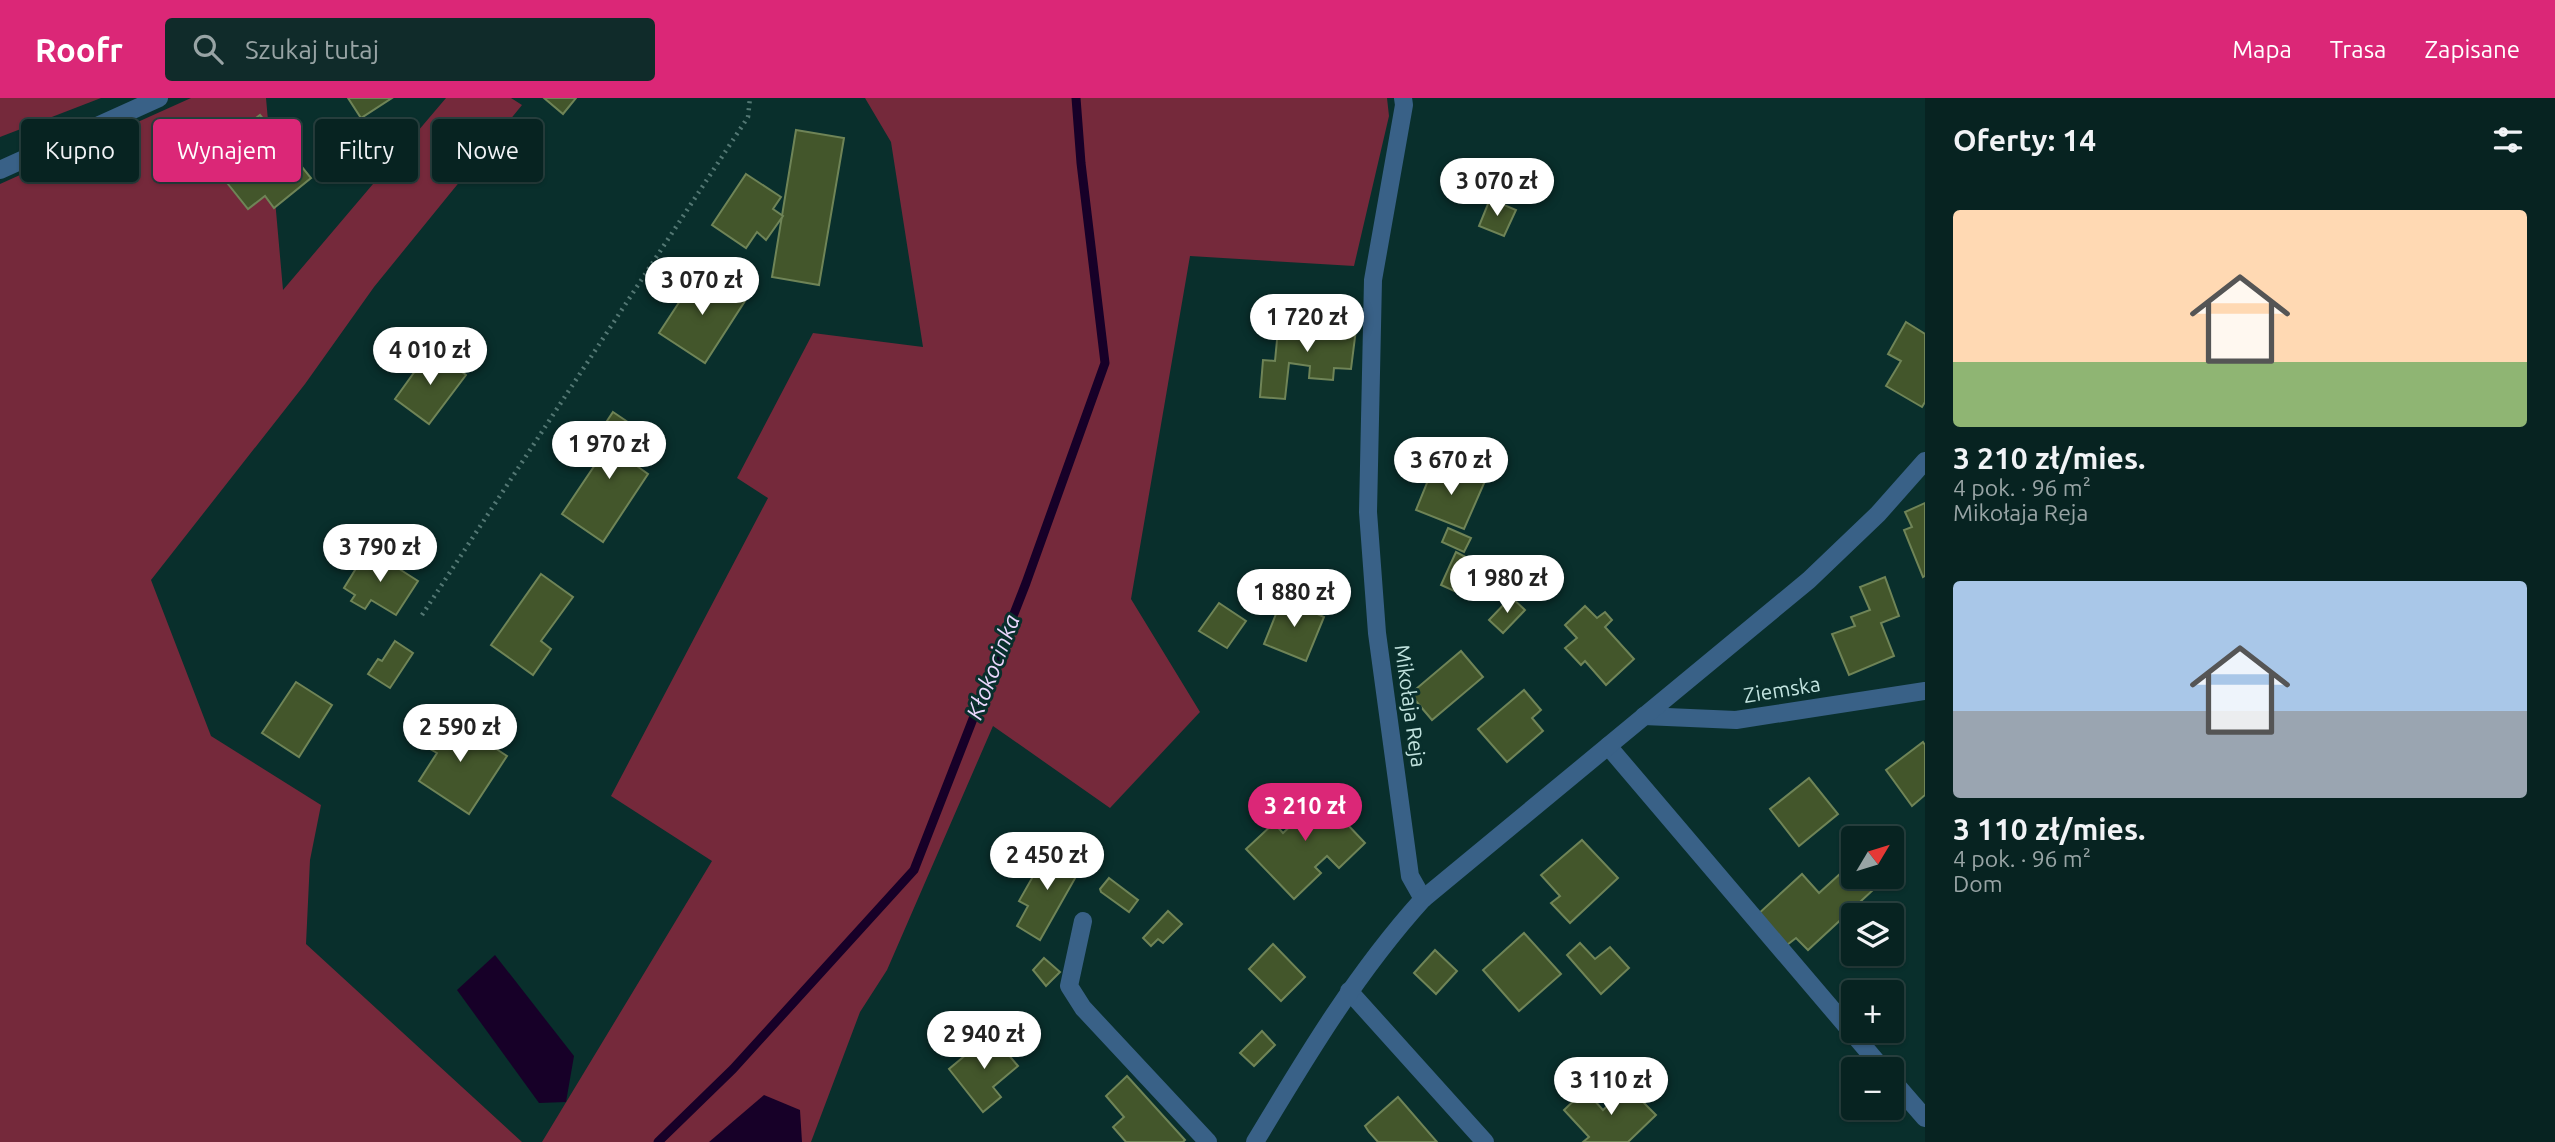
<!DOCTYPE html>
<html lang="pl">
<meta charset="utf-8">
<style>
body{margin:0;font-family:Ubuntu,sans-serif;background:#102b2a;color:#f1f3f6;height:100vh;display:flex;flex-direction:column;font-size:26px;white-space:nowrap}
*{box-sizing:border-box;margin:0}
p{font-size:23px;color:#98a4a5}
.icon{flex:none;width:38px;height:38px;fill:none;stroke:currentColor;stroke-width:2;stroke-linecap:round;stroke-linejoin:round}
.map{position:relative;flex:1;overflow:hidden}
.side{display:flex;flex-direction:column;background:#072321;width:630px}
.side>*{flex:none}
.banner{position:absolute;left:21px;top:21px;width:665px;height:63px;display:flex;gap:14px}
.needle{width:46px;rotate:52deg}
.buttons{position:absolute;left:1841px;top:728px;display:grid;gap:14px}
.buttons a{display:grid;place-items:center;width:63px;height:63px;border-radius:7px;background:#072321;box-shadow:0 2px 5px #0004,0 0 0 2px #28403f;font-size:35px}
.price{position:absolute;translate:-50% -60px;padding:0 16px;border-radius:24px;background:#fff;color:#222;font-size:23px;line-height:46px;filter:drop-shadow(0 2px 4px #0008)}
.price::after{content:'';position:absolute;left:50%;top:42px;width:21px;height:16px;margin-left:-10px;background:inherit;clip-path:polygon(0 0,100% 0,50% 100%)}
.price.selected{background:#db2777;color:#fff}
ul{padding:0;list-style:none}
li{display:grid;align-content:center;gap:14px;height:371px;padding:0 28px}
li span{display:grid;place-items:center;height:217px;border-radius:7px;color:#555}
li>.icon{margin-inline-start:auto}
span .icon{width:126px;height:126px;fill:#fffc;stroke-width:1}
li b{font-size:30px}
h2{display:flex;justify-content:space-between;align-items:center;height:84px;padding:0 28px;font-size:30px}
.tag{padding:0 24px;border-radius:7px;background:#072321;box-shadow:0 2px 5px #0004,0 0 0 2px #28403f;font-size:24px;line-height:63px}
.tag.selected{background:#db2777;color:#fff}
header{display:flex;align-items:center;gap:42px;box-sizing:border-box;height:98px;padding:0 35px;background:#db2777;color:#fff}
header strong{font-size:33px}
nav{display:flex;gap:38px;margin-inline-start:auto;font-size:24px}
.search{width:490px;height:63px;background:#102b2a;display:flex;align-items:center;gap:18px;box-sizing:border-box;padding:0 24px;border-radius:7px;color:#98a4a5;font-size:26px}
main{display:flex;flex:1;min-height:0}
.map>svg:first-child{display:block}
.green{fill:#75293b}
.water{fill:#170028}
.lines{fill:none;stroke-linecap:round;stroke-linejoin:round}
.stream{stroke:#170028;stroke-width:9}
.building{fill:#43562b;stroke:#6f8457;stroke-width:2}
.path{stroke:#547874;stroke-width:4.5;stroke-dasharray:2 5;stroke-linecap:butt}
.service{stroke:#396187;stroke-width:18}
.minor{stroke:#396187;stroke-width:18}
.tertiary{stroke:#396187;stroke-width:18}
.labels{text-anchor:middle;stroke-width:6;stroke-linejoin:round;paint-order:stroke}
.street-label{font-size:21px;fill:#c2e3df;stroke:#092f2c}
.water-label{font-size:23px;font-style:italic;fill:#ebd7fe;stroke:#092f2c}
</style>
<header>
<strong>Roofr</strong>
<div class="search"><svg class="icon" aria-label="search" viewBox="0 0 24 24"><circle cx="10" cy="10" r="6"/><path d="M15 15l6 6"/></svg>Szukaj tutaj</div>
<nav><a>Mapa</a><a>Trasa</a><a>Zapisane</a></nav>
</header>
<main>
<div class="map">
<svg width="1925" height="1044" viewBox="0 0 1925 1044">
<rect width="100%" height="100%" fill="#092f2c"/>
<g class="green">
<polygon points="0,0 101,0 0,39"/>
<polygon points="191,0 266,0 283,192 446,0 511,0 522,7 374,189 305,286 151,482 211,638 321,707 310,762 306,846 522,1044 0,1044 0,86"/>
<polygon points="865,0 1387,0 1389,18 1354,168 1190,158 1131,501 1200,614 1110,710 993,628 887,872 860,914 811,1044 542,1044 712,763 611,698 768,400 737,380 813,235 923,249 891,44"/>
</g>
<g class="water">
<polygon points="495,857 574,958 566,1004 539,1005 457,892"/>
<polygon points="764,997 800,1012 802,1044 709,1044"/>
</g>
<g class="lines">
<polyline class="stream" points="658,1044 733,971 914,772 1026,485 1105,265 1081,65 1076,0"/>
</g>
<g class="building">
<polygon points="348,0 392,0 361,20"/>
<polygon points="544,0 576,0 563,16"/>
<polygon points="260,17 311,80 274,110 265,98 248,111 220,76 251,51 238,34"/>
<polygon points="796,32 844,40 819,187 772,179"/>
<polygon points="746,76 781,99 773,111 783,118 766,142 757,134 746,150 712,127"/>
<polygon points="1490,101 1516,112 1504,138 1479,128"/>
<polygon points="699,174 745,203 705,265 659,235"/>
<polygon points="1279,221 1356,231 1351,271 1334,270 1333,282 1309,280 1310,268 1289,265 1285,301 1260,299 1263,262 1275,263"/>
<polygon points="1906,224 1925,236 1925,304 1922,309 1886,288 1901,263 1888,256"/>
<polygon points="431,251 466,277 429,326 395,301"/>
<polygon points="613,314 647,337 630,363 648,376 603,444 562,416 611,343 599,335"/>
<polygon points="1433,370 1458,380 1461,372 1485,383 1464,431 1416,412"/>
<polygon points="1925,405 1925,478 1923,479 1904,432 1912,429 1905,414"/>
<polygon points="1448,430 1471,440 1464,454 1442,444"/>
<polygon points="368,451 418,483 396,517 371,502 365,511 351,503 355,497 344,490"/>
<polygon points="1456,454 1475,464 1461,496 1441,487"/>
<polygon points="541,476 573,499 541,543 551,551 533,577 491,547"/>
<polygon points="1885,479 1899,518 1881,525 1894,558 1849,577 1832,536 1855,528 1851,519 1870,512 1860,489"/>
<polygon points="1297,497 1307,501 1304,510 1324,519 1306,563 1264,546 1282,501 1293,506"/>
<polygon points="1511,499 1525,512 1503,535 1489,522"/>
<polygon points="1219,505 1246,523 1227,550 1199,533"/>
<polygon points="1585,508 1597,520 1605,514 1612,522 1605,529 1634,561 1606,587 1585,563 1581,567 1565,550 1577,540 1565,527"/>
<polygon points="395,543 413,555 390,590 368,576 378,561 382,563"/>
<polygon points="1461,553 1483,579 1432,622 1410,596"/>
<polygon points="296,584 332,607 299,659 262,635"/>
<polygon points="1524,592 1541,612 1532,620 1543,633 1507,664 1478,631"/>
<polygon points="443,616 507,658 469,716 419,683 437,655 423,647"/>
<polygon points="1923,644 1925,647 1925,697 1912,708 1886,672"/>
<polygon points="1809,680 1838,716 1799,748 1770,711"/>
<polygon points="1311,688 1365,745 1339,770 1327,758 1315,769 1321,775 1294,801 1246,751 1274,725 1283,735 1295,724 1284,712"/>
<polygon points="1582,742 1618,780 1570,825 1551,805 1560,798 1541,777"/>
<polygon points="1049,750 1082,768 1040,842 1017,828 1028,808 1019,803"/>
<polygon points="1853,764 1853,779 1887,779 1808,852 1796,840 1783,850 1757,817 1802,776 1819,795"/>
<polygon points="1109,780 1138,802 1129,814 1101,794 1100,791"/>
<polygon points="1168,813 1182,826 1163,845 1158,841 1151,848 1143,840"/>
<polygon points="1524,835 1561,876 1519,913 1483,872"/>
<polygon points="1580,845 1595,861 1610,849 1629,870 1601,896 1567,857"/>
<polygon points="1273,846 1305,879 1281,903 1249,871"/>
<polygon points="1435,852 1457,873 1436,896 1414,875"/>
<polygon points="1861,856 1885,856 1872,867"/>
<polygon points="1044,860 1060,874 1046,888 1033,872"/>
<polygon points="1262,933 1275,947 1254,968 1240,955"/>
<polygon points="991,936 1018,968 993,989 1001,999 983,1014 949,971"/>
<polygon points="1127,978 1185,1042 1183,1044 1126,1044 1113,1029 1124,1019 1106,998"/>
<polygon points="1628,989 1656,1017 1628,1044 1583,1044 1589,1039 1564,1012 1585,992 1603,1012"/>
<polygon points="1398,999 1437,1044 1378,1044 1369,1034 1365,1028"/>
</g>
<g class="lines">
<polyline class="path" points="422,517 748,19 750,0"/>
<g class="service">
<polyline points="1608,648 1883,971"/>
<polyline points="1083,823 1069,888 1083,910 1208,1044"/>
<polyline points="1349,893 1485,1044"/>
<polyline points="1892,982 1925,1020"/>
</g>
<polyline class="minor" points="1644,618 1736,622 1925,593"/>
<g class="tertiary">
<polyline points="1403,0 1404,7 1373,182 1368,414 1377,535 1410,778 1423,801"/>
<polyline points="0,72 159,0"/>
<path d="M1255 1044C1306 959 1356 875 1423 801L1809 482 1878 416 1925 363"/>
</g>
</g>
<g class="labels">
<g class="street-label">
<text transform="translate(1782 592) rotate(-9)" y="7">Ziemska</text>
<text transform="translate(1410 608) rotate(82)" y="7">Mikołaja Reja</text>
</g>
<g class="water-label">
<text transform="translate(993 569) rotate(-69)" y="8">Kłokocinka</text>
</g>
</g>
</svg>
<div class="buttons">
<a><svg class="needle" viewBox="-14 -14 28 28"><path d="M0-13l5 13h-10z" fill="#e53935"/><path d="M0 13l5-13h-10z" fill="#98a4a5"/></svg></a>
<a><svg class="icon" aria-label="layers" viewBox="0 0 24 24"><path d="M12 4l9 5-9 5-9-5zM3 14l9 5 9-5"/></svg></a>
<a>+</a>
<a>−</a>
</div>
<b class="price" style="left:1497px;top:120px">3 070 zł</b>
<b class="price" style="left:702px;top:219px">3 070 zł</b>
<b class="price" style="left:1307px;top:256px">1 720 zł</b>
<b class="price" style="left:430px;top:289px">4 010 zł</b>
<b class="price" style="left:609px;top:383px">1 970 zł</b>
<b class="price" style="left:1451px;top:399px">3 670 zł</b>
<b class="price" style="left:380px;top:486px">3 790 zł</b>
<b class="price" style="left:1507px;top:517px">1 980 zł</b>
<b class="price" style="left:1294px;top:531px">1 880 zł</b>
<b class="price" style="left:460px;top:666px">2 590 zł</b>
<b class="price selected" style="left:1305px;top:745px">3 210 zł</b>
<b class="price" style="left:1047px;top:794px">2 450 zł</b>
<b class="price" style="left:984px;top:973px">2 940 zł</b>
<b class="price" style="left:1611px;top:1019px">3 110 zł</b>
<div class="banner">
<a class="tag">Kupno</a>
<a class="tag selected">Wynajem</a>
<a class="tag">Filtry</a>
<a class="tag">Nowe</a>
</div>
</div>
<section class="side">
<h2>Oferty: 14<svg class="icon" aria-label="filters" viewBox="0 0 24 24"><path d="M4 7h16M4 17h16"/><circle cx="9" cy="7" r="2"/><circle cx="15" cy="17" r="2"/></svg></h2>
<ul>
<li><span style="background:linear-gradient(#ffd9b3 70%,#8fb573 0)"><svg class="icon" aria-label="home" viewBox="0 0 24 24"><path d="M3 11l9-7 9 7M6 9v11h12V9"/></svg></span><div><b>3 210 zł/mies.</b><p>4 pok. · 96 m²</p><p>Mikołaja Reja</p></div></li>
<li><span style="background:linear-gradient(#a9c7e8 60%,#9aa5b1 0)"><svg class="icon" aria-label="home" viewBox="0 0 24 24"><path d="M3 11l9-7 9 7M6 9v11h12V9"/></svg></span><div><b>3 110 zł/mies.</b><p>4 pok. · 96 m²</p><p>Dom</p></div></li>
</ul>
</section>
</main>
